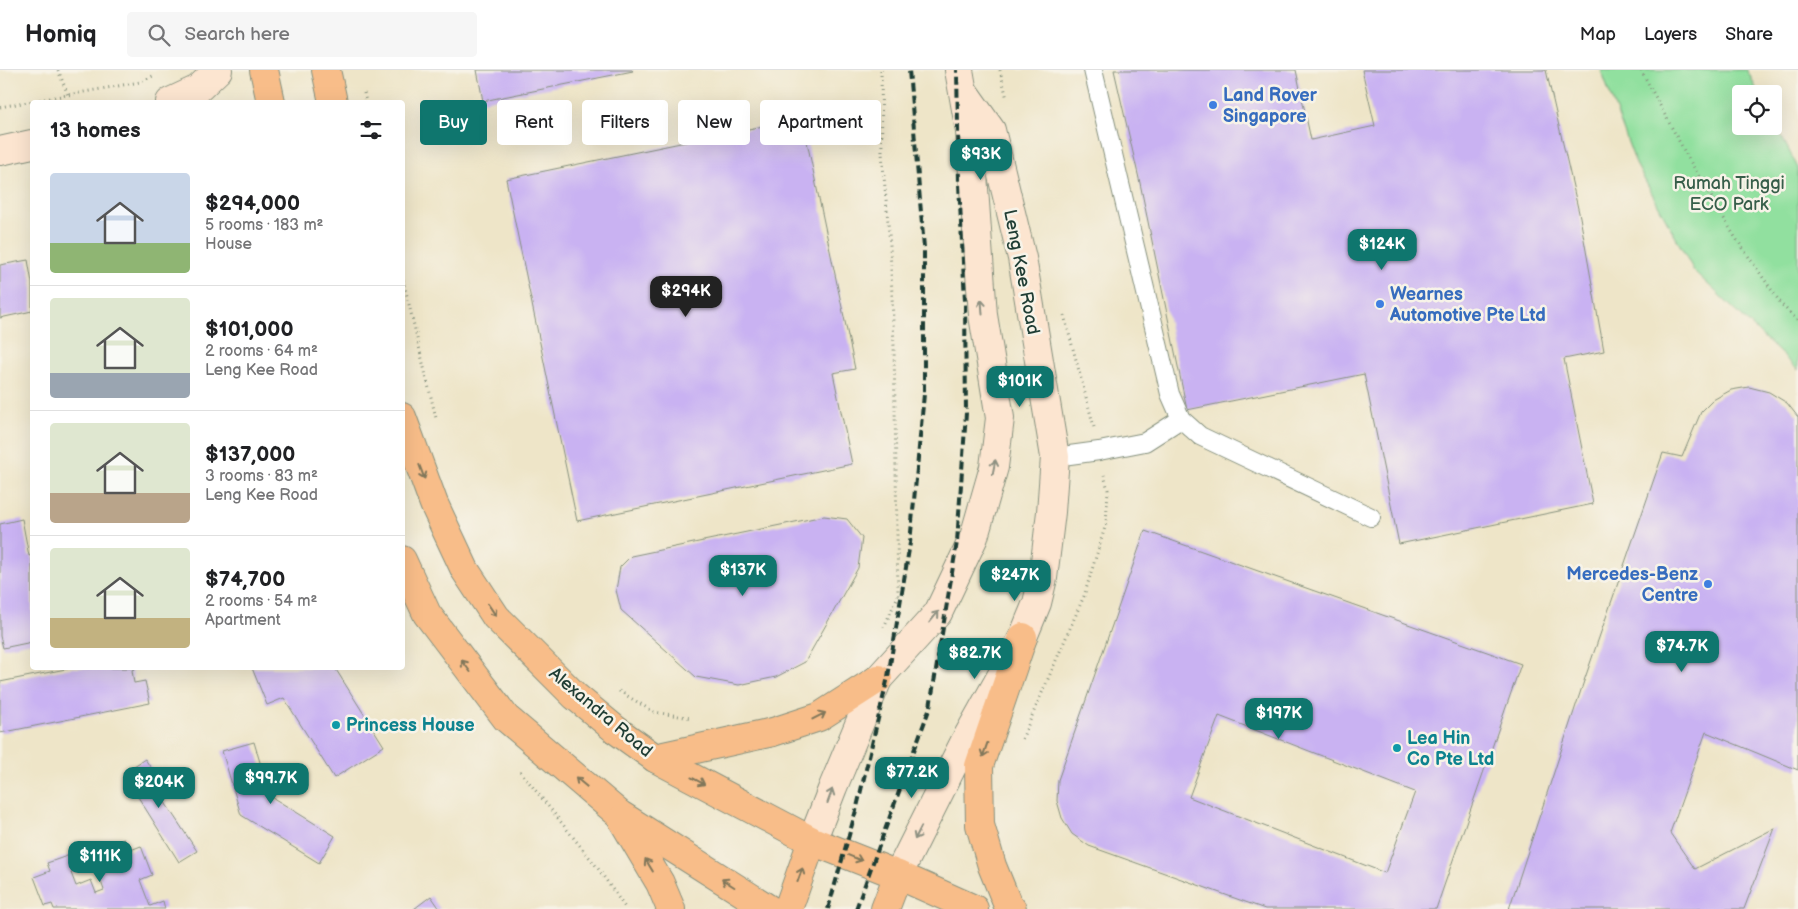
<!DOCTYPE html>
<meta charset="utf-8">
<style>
body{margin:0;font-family:"Balsamiq Sans",sans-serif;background:#f6f6f6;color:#202124;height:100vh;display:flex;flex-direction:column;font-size:19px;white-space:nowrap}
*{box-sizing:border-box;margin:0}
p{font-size:16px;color:#757577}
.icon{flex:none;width:28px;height:28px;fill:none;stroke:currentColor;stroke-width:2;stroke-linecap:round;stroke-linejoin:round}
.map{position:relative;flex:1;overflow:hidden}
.panel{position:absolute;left:30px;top:30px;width:375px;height:570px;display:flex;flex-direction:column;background:#fff;border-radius:5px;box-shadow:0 5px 20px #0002}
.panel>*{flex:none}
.top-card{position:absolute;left:420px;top:30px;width:475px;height:45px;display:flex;gap:10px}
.tools{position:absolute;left:1732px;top:15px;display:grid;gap:10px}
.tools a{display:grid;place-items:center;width:50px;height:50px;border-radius:5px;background:#fff;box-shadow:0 5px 20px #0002;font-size:25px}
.price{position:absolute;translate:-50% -42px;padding:0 11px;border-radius:10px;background:#0f766e;color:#fff;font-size:16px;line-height:32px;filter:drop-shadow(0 1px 2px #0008)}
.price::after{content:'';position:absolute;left:50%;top:30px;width:15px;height:11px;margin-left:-8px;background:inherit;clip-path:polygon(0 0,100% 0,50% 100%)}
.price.active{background:#222;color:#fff}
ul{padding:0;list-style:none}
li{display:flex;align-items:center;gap:15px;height:125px;padding:0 20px}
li+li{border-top:1px solid #e0e0e0}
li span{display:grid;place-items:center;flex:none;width:140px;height:100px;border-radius:5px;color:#555}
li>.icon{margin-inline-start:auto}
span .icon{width:60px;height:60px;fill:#fffc;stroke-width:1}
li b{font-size:21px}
h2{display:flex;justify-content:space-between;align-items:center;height:60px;padding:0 20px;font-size:21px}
.chip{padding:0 18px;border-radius:5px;background:#fff;box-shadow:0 5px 20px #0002;font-size:18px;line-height:45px}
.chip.active{background:#0f766e;color:#fff}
header{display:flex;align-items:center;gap:30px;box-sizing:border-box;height:70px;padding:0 25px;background:#fff;border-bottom:1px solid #e0e0e0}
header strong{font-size:24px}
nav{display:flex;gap:28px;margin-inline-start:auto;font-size:18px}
.search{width:350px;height:45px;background:#f6f6f6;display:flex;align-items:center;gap:12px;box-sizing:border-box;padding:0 18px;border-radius:5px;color:#757577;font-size:19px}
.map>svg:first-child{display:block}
.green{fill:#91e09f;stroke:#588e6a}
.building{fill:#c9b2f2;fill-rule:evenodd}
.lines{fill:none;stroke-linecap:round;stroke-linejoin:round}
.lane-casing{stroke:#86917e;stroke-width:20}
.secondary-casing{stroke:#86917e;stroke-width:30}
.primary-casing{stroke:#86917e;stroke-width:30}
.path{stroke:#86917e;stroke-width:3;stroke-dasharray:1 4;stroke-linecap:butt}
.lane{stroke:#fff;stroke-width:18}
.secondary{stroke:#fce5d0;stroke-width:28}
.primary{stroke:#f8bd89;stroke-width:28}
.rail{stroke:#1f3d34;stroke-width:4;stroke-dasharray:8 4;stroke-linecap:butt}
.oneway{stroke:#8e9182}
.oneway2{stroke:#81775a}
.shop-dot{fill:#3f7fe0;stroke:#f7f3e8;stroke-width:2}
.culture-dot{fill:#0f9aa8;stroke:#f7f3e8;stroke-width:2}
.labels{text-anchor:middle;stroke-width:5;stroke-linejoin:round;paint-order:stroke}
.shop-label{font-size:18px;font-weight:bold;fill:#366cbe;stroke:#f7f3e8;text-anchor:start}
.park-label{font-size:18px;fill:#365e49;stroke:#f7f3e8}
.street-label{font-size:18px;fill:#1f3d34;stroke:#f7f3e8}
.culture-label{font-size:18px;font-weight:bold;fill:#0d838f;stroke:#f7f3e8;text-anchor:start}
</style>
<header>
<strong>Homiq</strong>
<div class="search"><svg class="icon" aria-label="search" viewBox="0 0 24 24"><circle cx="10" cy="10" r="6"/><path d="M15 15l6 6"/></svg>Search here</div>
<nav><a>Map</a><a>Layers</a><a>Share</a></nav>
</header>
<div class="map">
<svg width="1798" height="839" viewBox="0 0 1798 839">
<rect width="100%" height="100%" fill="#f7f3e8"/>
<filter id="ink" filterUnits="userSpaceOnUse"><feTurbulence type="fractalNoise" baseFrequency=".02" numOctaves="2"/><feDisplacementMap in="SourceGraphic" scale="10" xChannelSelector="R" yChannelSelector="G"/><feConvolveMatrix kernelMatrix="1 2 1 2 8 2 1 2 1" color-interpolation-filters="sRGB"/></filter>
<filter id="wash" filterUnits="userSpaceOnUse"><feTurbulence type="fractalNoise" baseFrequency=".0096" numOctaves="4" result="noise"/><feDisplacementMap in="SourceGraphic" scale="20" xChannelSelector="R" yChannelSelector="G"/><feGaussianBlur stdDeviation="1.12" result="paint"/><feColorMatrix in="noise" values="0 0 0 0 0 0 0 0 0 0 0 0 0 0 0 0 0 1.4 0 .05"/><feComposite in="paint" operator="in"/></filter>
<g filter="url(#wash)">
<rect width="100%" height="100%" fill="#eee5c8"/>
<polygon class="green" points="1601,0 1747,0 1759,24 1741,24 1741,56 1774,56 1774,52 1798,98 1798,300 1694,201 1636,94"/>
<g id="blocks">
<g class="building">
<polygon points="477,0 632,0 633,1 483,31"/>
<polygon points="1114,0 1296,0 1311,70 1375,56 1362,0 1546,0 1580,147 1604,281 1564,289 1593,434 1399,474 1364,304 1187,340 1140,113"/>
<polygon points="802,48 855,299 833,303 852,394 577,451 506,109"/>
<polygon points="28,190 32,213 32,241 0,248 0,195"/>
<polygon points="1749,317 1769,322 1787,333 1798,347 1798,700 1706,662 1670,763 1695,799 1775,758 1744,839 1509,839 1584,611 1663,383 1682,387 1701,342 1713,330 1731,320"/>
<polygon points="824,446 847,449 862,468 858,498 805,592 776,607 739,615 696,607 621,540 616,520 620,497 631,486"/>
<polygon points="22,449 29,486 32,485 32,572 3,578 0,566 0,454"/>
<path d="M1145 461 1521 594 1436 839H1265L1089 776 1072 764 1062 748 1057 731 1058 710ZM1219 646 1415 722 1385 803 1189 727Z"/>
<polygon points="71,598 135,598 135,599 132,600 134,613 145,611 150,633 0,663 0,612"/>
<polygon points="252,598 335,598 384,676 334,708 284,628 267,635"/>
<polygon points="254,672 270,726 335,766 319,793 241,745 222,681"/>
<polygon points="145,689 168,724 162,728 197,781 179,792 123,703"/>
<polygon points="124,769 128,781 141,776 152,805 140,810 150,836 163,831 165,839 54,839 52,834 45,836 34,807 50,801 47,793 70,785 76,802 71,803 76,816 91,810 96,823 104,820 97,801 109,796 102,777"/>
<polygon points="431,826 440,839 414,839"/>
</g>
</g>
</g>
<g filter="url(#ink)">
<use href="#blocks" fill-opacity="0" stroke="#86917e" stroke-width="1"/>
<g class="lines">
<g class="lane-casing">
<g id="lane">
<polyline points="1093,0 1170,324 1181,349 1200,366 1371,447"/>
<polyline points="1055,387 1099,381 1145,372 1181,349"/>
</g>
</g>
<g class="secondary-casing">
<g id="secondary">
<polyline points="170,32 198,19 218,0"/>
<polyline points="0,81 32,74"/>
<polyline points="812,771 833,717 878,609 938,543 974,467 994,397 1000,348 983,245 970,62 959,0"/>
<polyline points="898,805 964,673 1023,567 1037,533 1043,508 1051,442 1055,387 1022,188 991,60 964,22"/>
</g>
</g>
<g class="primary-casing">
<g id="primary">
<polyline points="264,0 271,32"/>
<polyline points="326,0 333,32"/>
<polyline points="402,347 434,434 465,500 496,547 575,626 616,660 655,688 812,771 898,805 974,839"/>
<polyline points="402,490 427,544 506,648 619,744 769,839"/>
<polyline points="655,688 773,662 819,647 878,609"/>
<polyline points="622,749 660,813 671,839"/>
<polyline points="788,839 812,771"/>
<polyline points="885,839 898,805"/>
<polyline points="1012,839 1007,833 992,796 980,755 979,696 1023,567"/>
</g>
</g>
<g class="path">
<polyline points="58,0 68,25"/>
<polyline points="881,0 882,83 890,175 894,276 898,526 884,557"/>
<polyline points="1000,0 1007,29"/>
<polyline points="1641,0 1687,86 1735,167 1782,235 1798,251"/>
<polyline points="364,23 366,32"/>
<polyline points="0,37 140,12 153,6"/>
<polyline points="402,205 436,348"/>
<polyline points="1064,245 1094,357"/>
<polyline points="619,621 654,642 691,648"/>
<polyline points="1022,669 1084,526 1106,454 1108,420 1104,405"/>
<polyline points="520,701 597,797 626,839"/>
</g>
<use href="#lane" class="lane"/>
<use href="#secondary" class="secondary"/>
<use href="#primary" class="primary"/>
<g class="rail">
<polyline points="828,839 857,737 888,607 910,473 924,324 924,178 909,0"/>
<polyline points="856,839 930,637 957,472 966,343 965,231 959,114 957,0"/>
</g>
</g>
<defs><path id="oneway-shaft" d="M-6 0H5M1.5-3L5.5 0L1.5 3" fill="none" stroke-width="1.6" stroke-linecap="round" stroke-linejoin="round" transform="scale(1.25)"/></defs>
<g class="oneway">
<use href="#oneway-shaft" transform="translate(982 237) rotate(-94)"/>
<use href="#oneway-shaft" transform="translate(994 397) rotate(-79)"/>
<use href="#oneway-shaft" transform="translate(934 547) rotate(-51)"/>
<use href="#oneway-shaft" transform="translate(830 726) rotate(-70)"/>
<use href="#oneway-shaft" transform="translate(918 763) rotate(117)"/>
</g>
<g class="oneway2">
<use href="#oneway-shaft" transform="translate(422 402) rotate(69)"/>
<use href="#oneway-shaft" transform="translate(492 540) rotate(56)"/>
<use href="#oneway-shaft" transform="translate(466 596) rotate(-127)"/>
<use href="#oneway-shaft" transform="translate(819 646) rotate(-27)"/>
<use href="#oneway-shaft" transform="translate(985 680) rotate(109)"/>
<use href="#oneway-shaft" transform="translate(698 711) rotate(28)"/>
<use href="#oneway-shaft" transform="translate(581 712) rotate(-140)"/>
<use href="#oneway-shaft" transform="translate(855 788) rotate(22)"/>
<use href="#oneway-shaft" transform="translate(649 795) rotate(-121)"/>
<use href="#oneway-shaft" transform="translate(800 805) rotate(-70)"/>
<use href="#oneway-shaft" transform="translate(728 813) rotate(-148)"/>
</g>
</g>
<g class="shop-dot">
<circle cx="1213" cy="35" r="5"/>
<circle cx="1380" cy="234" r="5"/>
<circle cx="1708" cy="514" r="5"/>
</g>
<g class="culture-dot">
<circle cx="336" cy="655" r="5"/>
<circle cx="1397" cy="678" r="5"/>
</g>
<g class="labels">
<g class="shop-label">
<text x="1223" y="31">Land Rover<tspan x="1223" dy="21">Singapore</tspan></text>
<text x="1390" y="230">Wearnes<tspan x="1390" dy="21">Automotive Pte Ltd</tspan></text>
<text x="1698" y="510" text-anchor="end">Mercedes-Benz<tspan x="1698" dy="21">Centre</tspan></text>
</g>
<g class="park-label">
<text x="1729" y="119">Rumah Tinggi<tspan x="1729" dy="21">ECO Park</tspan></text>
</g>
<g class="street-label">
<text transform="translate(1022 202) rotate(79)" y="6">Leng Kee Road</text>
<text transform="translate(601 642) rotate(40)" y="6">Alexandra Road</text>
</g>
<g class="culture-label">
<text x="346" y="661">Princess House</text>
<text x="1407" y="674">Lea Hin<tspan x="1407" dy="21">Co Pte Ltd</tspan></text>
</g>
</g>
</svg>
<div class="tools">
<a><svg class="icon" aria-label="locate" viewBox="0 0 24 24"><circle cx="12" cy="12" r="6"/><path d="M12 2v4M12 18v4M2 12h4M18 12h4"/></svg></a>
</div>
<b class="price" style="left:981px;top:111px">$93K</b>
<b class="price" style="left:1382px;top:201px">$124K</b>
<b class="price active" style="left:686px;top:248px">$294K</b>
<b class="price" style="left:1020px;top:338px">$101K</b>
<b class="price" style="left:743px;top:527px">$137K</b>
<b class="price" style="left:1015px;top:532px">$247K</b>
<b class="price" style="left:1682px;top:603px">$74.7K</b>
<b class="price" style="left:975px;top:610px">$82.7K</b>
<b class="price" style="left:1279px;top:670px">$197K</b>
<b class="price" style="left:912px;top:729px">$77.2K</b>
<b class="price" style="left:271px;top:735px">$99.7K</b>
<b class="price" style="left:159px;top:739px">$204K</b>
<b class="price" style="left:100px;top:813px">$111K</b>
<div class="top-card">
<a class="chip active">Buy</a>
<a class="chip">Rent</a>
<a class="chip">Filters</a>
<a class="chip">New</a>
<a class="chip">Apartment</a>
</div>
<section class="panel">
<h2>13 homes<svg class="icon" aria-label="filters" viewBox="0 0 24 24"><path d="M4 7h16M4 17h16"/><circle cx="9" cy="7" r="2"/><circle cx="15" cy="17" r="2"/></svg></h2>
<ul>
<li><span style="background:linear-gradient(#c9d6e8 70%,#8fb573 0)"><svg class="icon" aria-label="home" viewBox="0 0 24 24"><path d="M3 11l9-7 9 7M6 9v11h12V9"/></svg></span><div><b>$294,000</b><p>5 rooms · 183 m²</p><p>House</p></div></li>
<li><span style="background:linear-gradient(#dfe7d0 75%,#9aa5b1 0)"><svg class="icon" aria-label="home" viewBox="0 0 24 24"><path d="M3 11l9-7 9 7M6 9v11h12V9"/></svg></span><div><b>$101,000</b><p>2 rooms · 64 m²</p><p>Leng Kee Road</p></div></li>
<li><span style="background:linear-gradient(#dfe7d0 70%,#b9a48a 0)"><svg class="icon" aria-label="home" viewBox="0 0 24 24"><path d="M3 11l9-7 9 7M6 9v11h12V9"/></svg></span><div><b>$137,000</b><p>3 rooms · 83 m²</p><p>Leng Kee Road</p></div></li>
<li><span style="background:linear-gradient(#dfe7d0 70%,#c2b280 0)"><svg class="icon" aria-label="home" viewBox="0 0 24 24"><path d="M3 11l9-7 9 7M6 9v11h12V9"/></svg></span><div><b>$74,700</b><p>2 rooms · 54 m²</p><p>Apartment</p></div></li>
</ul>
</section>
</div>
